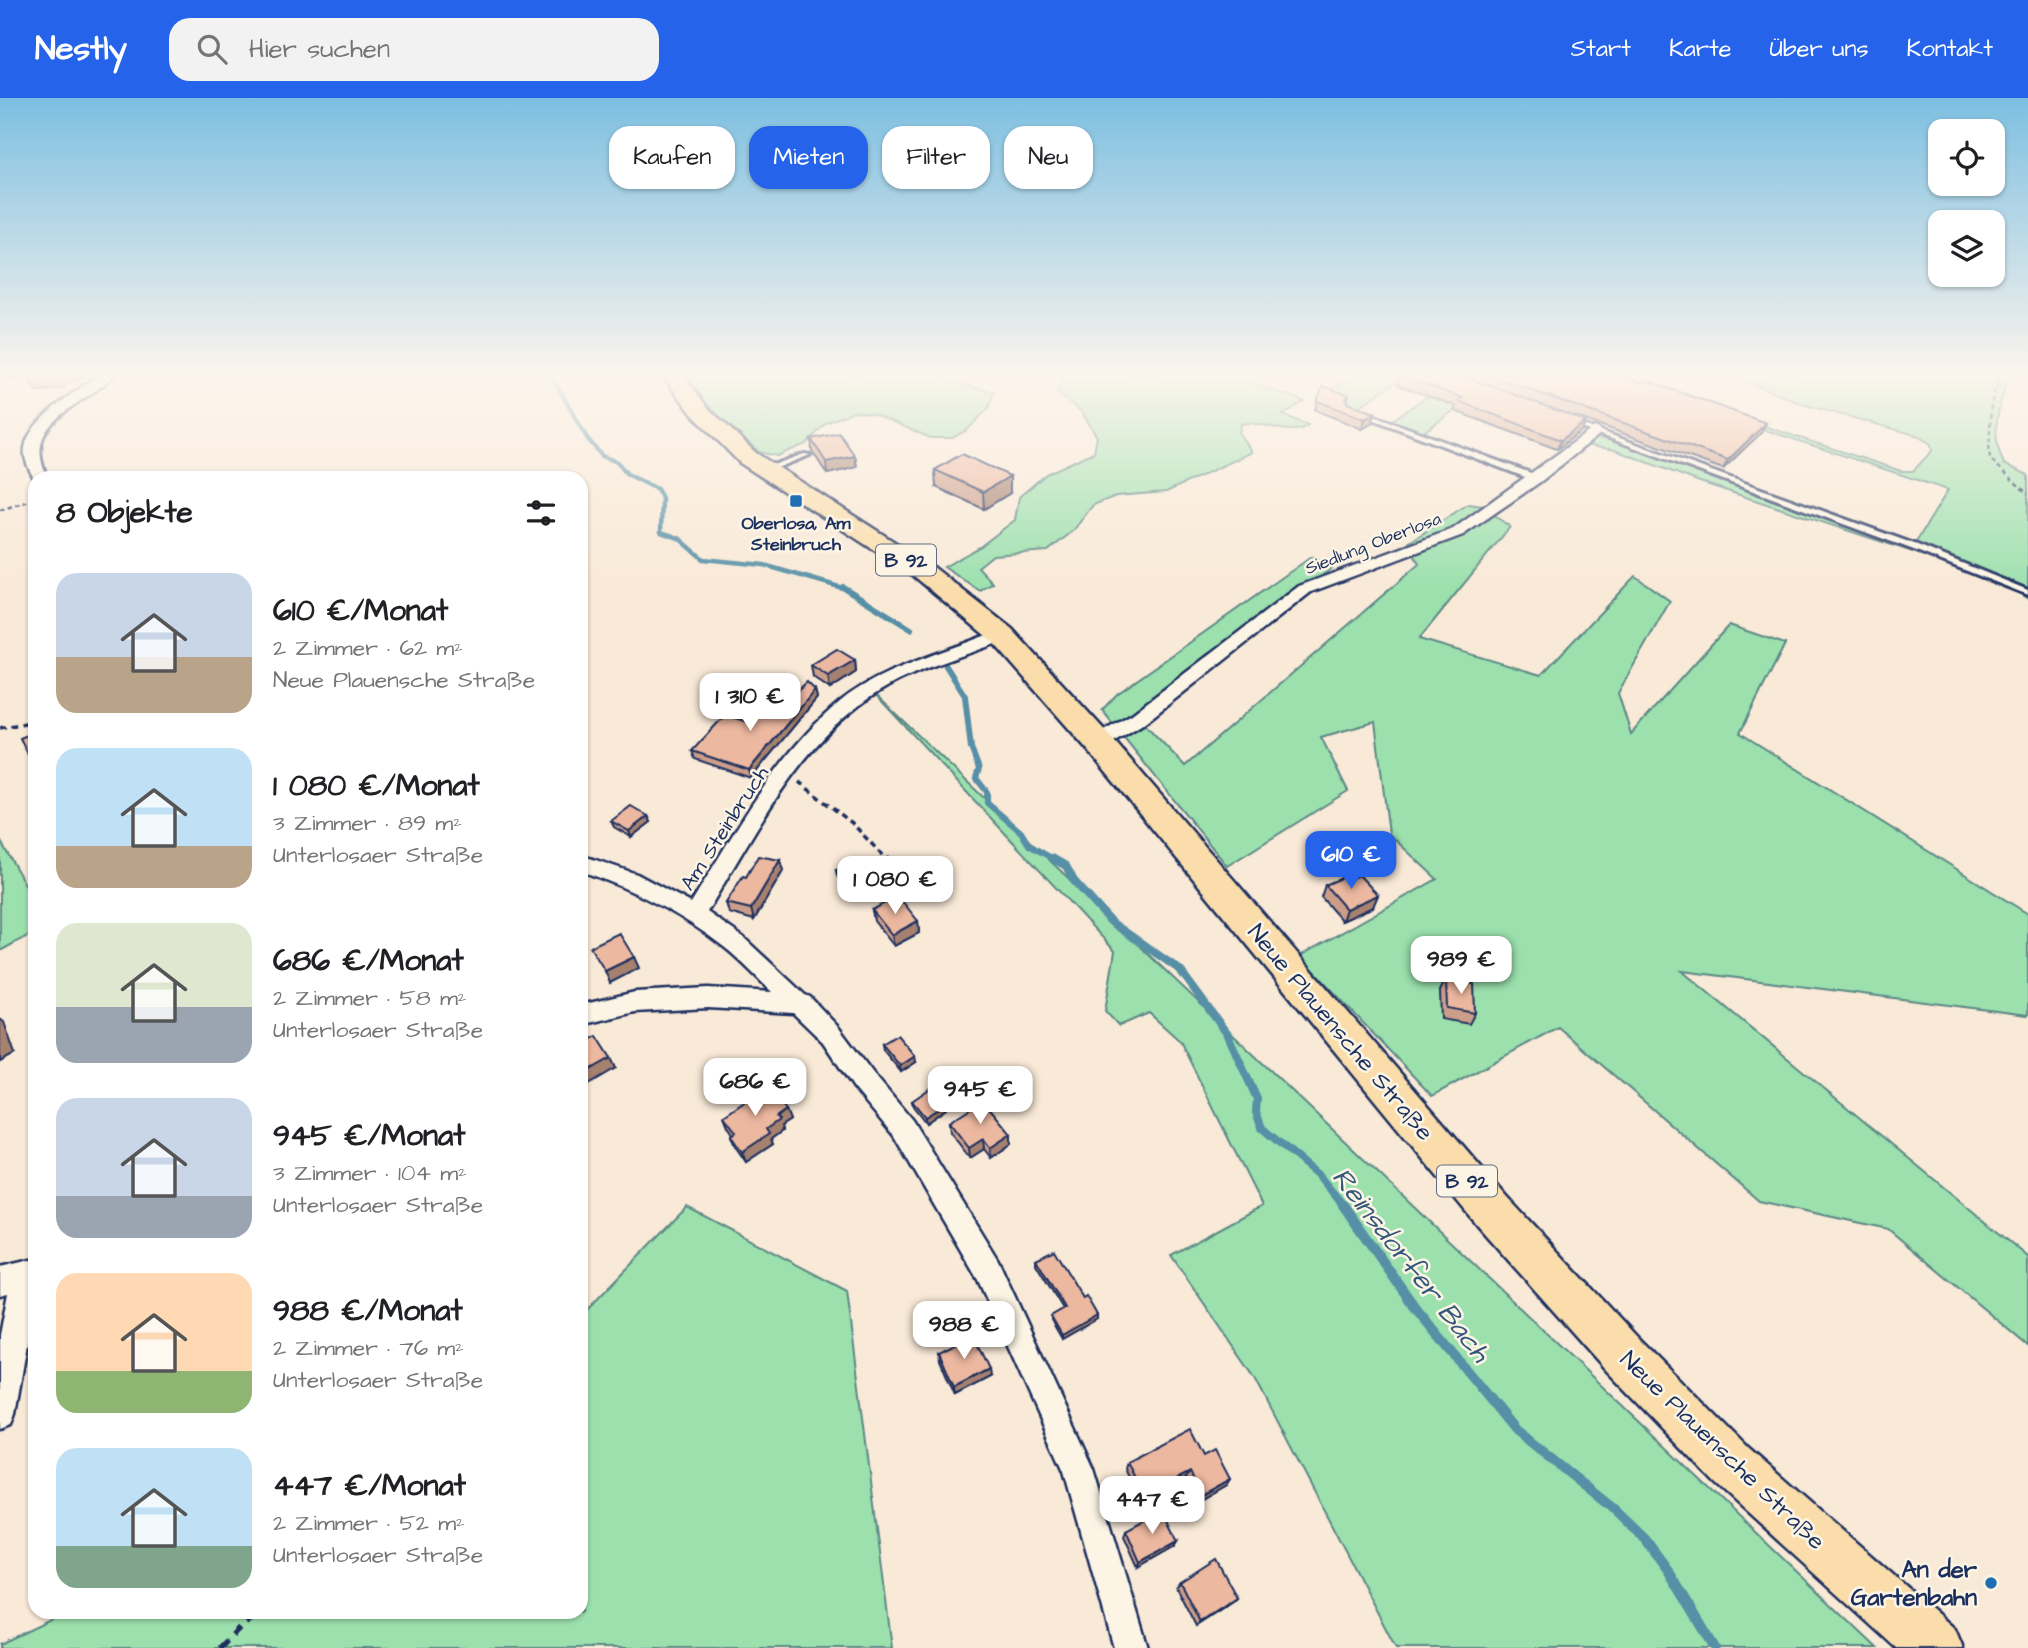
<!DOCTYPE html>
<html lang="de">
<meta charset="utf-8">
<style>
body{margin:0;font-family:"Architects Daughter",sans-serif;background:#f2f2f2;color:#202124;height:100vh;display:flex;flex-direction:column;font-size:26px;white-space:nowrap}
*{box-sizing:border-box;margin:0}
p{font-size:23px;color:#757577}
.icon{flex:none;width:38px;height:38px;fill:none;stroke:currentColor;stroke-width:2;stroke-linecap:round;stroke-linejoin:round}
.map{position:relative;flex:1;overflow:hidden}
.drawer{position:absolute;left:28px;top:373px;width:560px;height:1148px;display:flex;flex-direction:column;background:#fff;border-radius:21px;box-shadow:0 2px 5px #0004}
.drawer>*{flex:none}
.guide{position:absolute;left:609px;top:28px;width:665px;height:63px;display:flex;gap:14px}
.tools{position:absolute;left:1928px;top:21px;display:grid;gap:14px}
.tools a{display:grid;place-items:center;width:77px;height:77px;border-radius:14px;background:#fff;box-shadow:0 2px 5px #0004;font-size:35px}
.price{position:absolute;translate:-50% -60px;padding:0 16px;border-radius:14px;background:#fff;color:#222;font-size:23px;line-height:46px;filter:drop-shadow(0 2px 4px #0008)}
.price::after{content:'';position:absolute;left:50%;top:42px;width:21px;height:16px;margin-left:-10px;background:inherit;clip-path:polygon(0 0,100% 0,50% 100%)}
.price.on{background:#2563eb;color:#fff}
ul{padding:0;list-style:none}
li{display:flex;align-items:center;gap:21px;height:175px;padding:0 28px}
li span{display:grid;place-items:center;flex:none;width:196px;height:140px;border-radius:21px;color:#555}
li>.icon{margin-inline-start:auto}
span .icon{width:84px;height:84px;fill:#fffc;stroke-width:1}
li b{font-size:30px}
h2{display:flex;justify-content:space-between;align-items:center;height:84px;padding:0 28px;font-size:30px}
.pill{padding:0 24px;border-radius:21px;background:#fff;box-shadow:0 2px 5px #0004;font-size:24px;line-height:63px}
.pill.on{background:#2563eb;color:#fff}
header{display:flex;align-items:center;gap:42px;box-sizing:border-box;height:98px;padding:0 35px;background:#2563eb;color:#fff}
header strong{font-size:33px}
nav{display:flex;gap:38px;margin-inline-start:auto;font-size:24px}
.search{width:490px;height:63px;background:#f2f2f2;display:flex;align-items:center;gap:18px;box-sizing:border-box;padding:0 24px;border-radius:21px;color:#757577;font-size:26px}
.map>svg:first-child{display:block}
.green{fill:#9be0ad;stroke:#5b8886;stroke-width:2}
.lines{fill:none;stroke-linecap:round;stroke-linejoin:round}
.stream-far3{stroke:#568fa6;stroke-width:4.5}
.stream-far2{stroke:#568fa6;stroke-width:6}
.stream-far1{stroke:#568fa6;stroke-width:8}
.stream{stroke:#568fa6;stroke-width:10}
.service-casing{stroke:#1b2f5e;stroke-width:6}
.minor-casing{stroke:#1b2f5e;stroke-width:5}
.primary-casing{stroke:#1b2f5e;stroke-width:5}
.path-far3{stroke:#1b2f5e;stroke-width:2.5;stroke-dasharray:4.5 3.5;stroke-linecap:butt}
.path-far2{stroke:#1b2f5e;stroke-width:3.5;stroke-dasharray:6 4.5;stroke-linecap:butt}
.path-far1{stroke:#1b2f5e;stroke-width:5;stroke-dasharray:8 6;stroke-linecap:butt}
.path{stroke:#1b2f5e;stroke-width:6;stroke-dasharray:10 8;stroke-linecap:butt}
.service{fill:#fcf5e5;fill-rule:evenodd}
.minor{fill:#fcf5e5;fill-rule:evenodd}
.primary{fill:#faddab;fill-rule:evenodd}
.wall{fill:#cc9e8a;stroke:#1b2f5e;stroke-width:2}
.shaded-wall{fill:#a68170;stroke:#1b2f5e;stroke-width:2}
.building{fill:#edb8a0;stroke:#1b2f5e;stroke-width:2}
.poi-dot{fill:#1f6fb2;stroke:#fcf5e5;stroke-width:2.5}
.labels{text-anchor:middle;stroke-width:5;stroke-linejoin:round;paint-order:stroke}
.far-poi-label{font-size:18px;font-weight:bold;fill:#1b2f5e;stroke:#fcf5e5}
.far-street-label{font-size:18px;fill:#1b2f5e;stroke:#fcf5e5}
.shield{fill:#fcf5e5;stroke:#5e6a86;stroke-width:2}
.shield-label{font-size:19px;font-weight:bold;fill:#1b2f5e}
.street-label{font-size:21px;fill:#1b2f5e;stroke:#fcf5e5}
.near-street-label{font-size:24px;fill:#1b2f5e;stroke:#fcf5e5}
.near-poi-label{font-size:24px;font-weight:bold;fill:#1b2f5e;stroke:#fcf5e5;text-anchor:end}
.near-water-label{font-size:28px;font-style:italic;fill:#34577c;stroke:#fcf5e5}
</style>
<header>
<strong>Nestly</strong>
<div class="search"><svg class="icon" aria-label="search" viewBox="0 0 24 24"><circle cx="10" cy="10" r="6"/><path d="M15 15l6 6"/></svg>Hier suchen</div>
<nav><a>Start</a><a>Karte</a><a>Über uns</a><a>Kontakt</a></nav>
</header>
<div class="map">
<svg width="2028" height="1550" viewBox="0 0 2028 1550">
<rect width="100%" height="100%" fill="#f9e9d7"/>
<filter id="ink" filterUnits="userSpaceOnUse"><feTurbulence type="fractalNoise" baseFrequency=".0143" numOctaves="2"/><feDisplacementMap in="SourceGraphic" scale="14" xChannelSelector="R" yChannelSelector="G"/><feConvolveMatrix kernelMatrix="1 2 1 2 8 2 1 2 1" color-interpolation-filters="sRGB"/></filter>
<g filter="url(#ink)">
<g class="green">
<polygon points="685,277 943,277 950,283 994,294 988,311 967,332 952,340 931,340 874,316 854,313 826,325 806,346 777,358 759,354 710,310"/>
<path d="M1060 277H1260L1251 284 1304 303 1283 317 1308 327C1290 341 1263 321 1241 326L1239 335 1252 354 1166 394 1116 398 1093 407 1073 433 1048 453 993 457 978 469 993 485 980 493 944 469 981 448 1015 422 1019 399 1046 376 1094 354 1097 339 1082 314 1057 295 1063 281Z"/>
<polygon points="1355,277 1407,277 1357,310 1324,297"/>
<path d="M1598 277H1640L1636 286 1901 373H1913L1932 353 1931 346 1916 337 1802 306 1731 277H2009C1999 308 1989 335 2004 366L2028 377V501L2008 488 1925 458 1697 383 1615 352 1583 347 1594 340 1614 342 1916 451 1915 446 1948 392Z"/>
<polygon points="1448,284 1479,295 1422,335 1391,323"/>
<polygon points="1468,406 1483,408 1510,429 1419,541 1541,577 1635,478 1670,503 1618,595 1631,636 1729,527 1785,546 1740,635 2028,816 2028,917 1682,873 2028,1159 2028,1248 1888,1131 1759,1103 1558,929 1432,998 1300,858 1437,781 1389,736 1375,624 1321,639 1348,693 1227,768 1102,612 1117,596 1311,459 1335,468 1135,616 1185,668 1419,466 1408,445"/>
<polygon points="876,597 1877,1550 1396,1550 1255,1280 1171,1157 1262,1108 1180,943 1149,915 1119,928 1105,913 1115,853"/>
<polygon points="0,742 35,804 35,834 0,853"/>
<polygon points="687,1109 847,1193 892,1550 0,1550 0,1546 67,1514 581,1514 581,1218"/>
</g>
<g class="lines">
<polyline class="stream-far3" points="551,277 587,340 602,358 617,364 627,376 657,391 662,400 661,434 679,440 703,461 764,467 846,491"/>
<g class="stream-far2">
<polyline points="843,489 911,531"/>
<polyline points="946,568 965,598 971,650 979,671 976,680 987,694 987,705 1021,734 1029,747 1055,762"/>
</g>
<polyline class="stream-far1" points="1052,760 1066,768 1074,783 1111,824 1180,872 1228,937 1257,1001 1256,1014 1262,1030 1319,1078 1344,1108"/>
<polyline class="stream" points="1343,1107 1414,1208 1515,1332 1615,1412 1644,1440 1668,1472 1715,1550"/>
<g class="service-casing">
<g id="service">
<polygon points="1361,313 1539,378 1540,380 1533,382 1359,316 1359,314"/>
<polygon points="1568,323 1572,323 1920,448 2028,492 2028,497 1914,452 1568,325"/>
<polygon points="804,356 810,357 769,373 762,371"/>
</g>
</g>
<g class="minor-casing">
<g id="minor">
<path d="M99 277H114C82 310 19 323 48 380L35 382C30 373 23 361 25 350 29 321 77 293 99 277Z"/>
<polygon points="1595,329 1602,333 1600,336 1540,384 1463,437 1311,494 1146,624 1105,649 1091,649 1089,644 1091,639 1132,616 1299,488 1453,431"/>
<path d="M1002 532 1011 537 1008 541C966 558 919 569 880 593 800 642 754 737 707 814L743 839 805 897 810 899 839 930 872 974 912 1022 998 1162 1094 1371 1148 1550H1114L1064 1373 978 1182 894 1038 854 990 823 944 793 915 708 910 635 914 581 927V907L635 894 708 890 772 894C756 879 741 862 724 849 682 816 632 791 581 773V757L637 776 691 805C734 736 776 656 841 603 874 576 917 563 957 548 972 543 987 536 1002 532Z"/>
<polygon points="35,1161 35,1200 15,1316 11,1327 0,1331 0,1237 8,1195 0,1197 0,1169"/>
</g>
</g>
<g class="primary-casing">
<polygon id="primary" points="662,277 683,277 707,309 756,355 932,468 1012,531 1109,637 1507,1099 1638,1240 1749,1351 1955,1531 1963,1550 1896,1550 1715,1385 1606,1272 1477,1127 1087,651 992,543 914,478 740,365 693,317"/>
</g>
<g class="path-far3">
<polyline points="2000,277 1991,306 1989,355 1991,362 2028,396"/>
<polyline points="0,412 35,401"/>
</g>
<g class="path-far2">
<polyline points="0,630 35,623"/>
<polyline points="799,684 852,725 887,762"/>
</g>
<polyline class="path-far1" points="886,760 924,800"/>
<polyline class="path" points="220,1550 241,1528 262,1514"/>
<use href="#service" class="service"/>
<use href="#minor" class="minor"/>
<use href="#primary" class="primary"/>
</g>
<g class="wall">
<polygon points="1400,277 1621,277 1766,325 1761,335 1723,371 1574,318 1586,323 1582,332 1557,351 1455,313 1456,308 1398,287"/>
<polygon points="1349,297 1347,305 1375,315 1372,325 1362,331 1315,312 1317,303"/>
<polygon points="811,341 855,358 857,369 827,376 812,353"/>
<polygon points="935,372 1010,395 984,411 936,389"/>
<polygon points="855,562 856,574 830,591 813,579 811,567"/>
<polygon points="815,592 817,600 751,680 695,661 692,653 772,617"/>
<polygon points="648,718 651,724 631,739 614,729 611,723"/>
<polygon points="780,762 783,773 754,822 729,815 726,805 746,779"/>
<polygon points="836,772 871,775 872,781 850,793 837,778"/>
<polygon points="1325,787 1373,809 1342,823 1321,799"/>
<polygon points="872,812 918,823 919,835 894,848 874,823"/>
<polygon points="1446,881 1475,915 1469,926 1441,921 1440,893"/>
<polygon points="882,946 916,964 901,974 883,952"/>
<polygon points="912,1003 946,1006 946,1011 926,1025 913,1008"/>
<polygon points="786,1012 790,1022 781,1028 782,1033 771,1041 773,1046 746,1064 735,1048 731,1038 733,1036 728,1028 724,1018"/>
<polygon points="949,1024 1011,1036 1011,1046 991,1060 984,1051 970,1060 950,1034"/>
<polygon points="1036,1161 1083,1200 1097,1221 1062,1241 1051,1222 1051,1218 1063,1211 1036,1166"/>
<polygon points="939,1254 990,1279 955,1297 940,1262"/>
<polygon points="1204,1358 1230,1381 1226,1387 1198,1403 1186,1380 1141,1405 1125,1371 1127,1364"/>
<polygon points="1126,1432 1178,1443 1175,1448 1138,1469 1124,1438"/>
<polygon points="1180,1484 1237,1500 1233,1504 1196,1528 1176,1489"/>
</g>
<g class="shaded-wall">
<polygon points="7,277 42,277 10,283"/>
<polygon points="57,277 92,277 65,285 63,290 37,294 30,284"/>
<polygon points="1375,315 1372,325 1362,331 1365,321"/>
<polygon points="1586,323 1582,332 1557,351 1561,342"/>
<polygon points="1766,325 1761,335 1723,371 1728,362"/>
<polygon points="855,358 857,369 827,376 826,364"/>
<polygon points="1010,378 1010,395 984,411 983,394"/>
<polygon points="855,562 856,574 830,591 828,578"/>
<polygon points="815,592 817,600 751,680 749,672"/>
<polygon points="35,653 35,663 28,656"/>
<polygon points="648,718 651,724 631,739 629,733"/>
<polygon points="780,762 783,773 754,822 751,811"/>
<polygon points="871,775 872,781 850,793 849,787"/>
<polygon points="1378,797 1373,809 1342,823 1346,811"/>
<polygon points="918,823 919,835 894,848 892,837"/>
<polygon points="634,859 639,870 610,885 605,873"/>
<polygon points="0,921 4,924 15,956 0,964"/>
<polygon points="915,958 916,964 901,974 900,968"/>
<polygon points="611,960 616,970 582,990 581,987 581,977"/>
<polygon points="946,1006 946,1011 926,1025 925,1019"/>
<polygon points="786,1012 790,1022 781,1028 782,1033 771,1041 773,1046 746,1064 742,1054 766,1031 776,1019"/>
<polygon points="1011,1036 1011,1046 991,1060 990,1050"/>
<polygon points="983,1041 984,1051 970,1060 969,1050"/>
<polygon points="1097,1217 1097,1221 1062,1241 1062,1237"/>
<polygon points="989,1271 990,1279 955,1297 954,1289"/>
<polygon points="1190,1374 1186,1380 1141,1405 1144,1398"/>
<polygon points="1230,1381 1226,1387 1198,1403 1201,1397"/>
<polygon points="1178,1443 1175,1448 1138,1469 1140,1464"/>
<polygon points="1237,1500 1233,1504 1196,1528 1200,1524"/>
</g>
<g class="building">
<polygon points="32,277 57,277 57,280 30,284"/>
<polygon points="1400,277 1461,277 1586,323 1561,342 1458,303 1463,300"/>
<polygon points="1488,277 1621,277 1642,285 1646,282 1766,325 1728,362"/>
<polygon points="1323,288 1349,297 1346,300 1347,305 1375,315 1365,321 1317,303"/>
<polygon points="839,335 855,358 826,364 811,341"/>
<polygon points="962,356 1010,378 983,394 935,372"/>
<polygon points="837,551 855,562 828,578 811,567"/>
<polygon points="807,584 815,592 749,672 692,653 725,617 748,624 757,613 772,617"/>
<polygon points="35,634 35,653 28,656 20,640"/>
<polygon points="631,708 648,718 629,733 611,723"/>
<polygon points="758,758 780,762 751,811 726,805 743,778 746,779"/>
<polygon points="858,761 871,775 849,787 836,772"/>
<polygon points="1359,777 1378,797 1346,811 1325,787 1346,778 1349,781"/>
<polygon points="898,798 918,823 892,837 872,812"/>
<polygon points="619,835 634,859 605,873 590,849"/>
<polygon points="1446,881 1474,886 1475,915 1447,910"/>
<polygon points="897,937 915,958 900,968 882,946"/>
<polygon points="597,938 611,960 581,977 581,946"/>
<polygon points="768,988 786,1012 776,1019 779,1022 766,1031 769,1036 742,1054 731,1038 736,1034 724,1018"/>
<polygon points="932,989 946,1006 925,1019 912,1003"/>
<polygon points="983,1002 1011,1036 990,1050 983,1041 969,1050 949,1024"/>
<polygon points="1054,1152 1083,1200 1086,1198 1097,1217 1062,1237 1051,1218 1065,1210 1036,1161"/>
<polygon points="973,1237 989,1271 954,1289 939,1254"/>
<polygon points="1190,1331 1204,1358 1215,1352 1230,1381 1201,1397 1190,1374 1144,1398 1127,1364"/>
<polygon points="1163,1412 1178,1443 1140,1464 1126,1432"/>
<polygon points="1216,1461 1237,1500 1200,1524 1180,1484"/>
</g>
</g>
<linearGradient id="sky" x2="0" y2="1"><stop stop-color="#7dbfe1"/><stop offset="0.56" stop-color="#fcf5ed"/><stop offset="1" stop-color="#fcf5ed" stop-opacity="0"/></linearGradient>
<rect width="2028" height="494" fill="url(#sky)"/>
<g class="poi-dot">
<rect x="789" y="396" width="14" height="14" rx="3.5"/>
<circle cx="1991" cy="1485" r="7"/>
</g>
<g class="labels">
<g class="far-poi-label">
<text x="796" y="431">Oberlosa, Am<tspan x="796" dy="21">Steinbruch</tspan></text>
</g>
<g class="far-street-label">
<text transform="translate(1373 445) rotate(-21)" y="6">Siedlung Oberlosa</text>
</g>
<g class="shield">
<rect x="876" y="446.5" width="60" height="31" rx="5"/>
<rect x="1437" y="1067.5" width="60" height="31" rx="5"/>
</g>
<g class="shield-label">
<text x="906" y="469">B 92</text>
<text x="1467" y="1090">B 92</text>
</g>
<g class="street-label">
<text transform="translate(724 730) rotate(-57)" y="7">Am Steinbruch</text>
</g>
<g class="near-street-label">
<text transform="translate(1341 934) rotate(50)" y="8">Neue Plauensche Straße</text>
<text transform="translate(1723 1352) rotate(44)" y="8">Neue Plauensche Straße</text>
</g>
<g class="near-poi-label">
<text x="1977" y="1479">An der<tspan x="1977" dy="28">Gartenbahn</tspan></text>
</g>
<g class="near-water-label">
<text transform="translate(1412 1166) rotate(52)" y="10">Reinsdorfer Bach</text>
</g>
</g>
</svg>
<div class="tools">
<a><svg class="icon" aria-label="locate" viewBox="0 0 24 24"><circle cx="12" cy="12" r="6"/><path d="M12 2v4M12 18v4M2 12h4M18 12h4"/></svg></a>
<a><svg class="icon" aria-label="layers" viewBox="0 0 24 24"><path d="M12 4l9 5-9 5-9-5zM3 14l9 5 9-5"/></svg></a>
</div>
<b class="price" style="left:750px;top:635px">1 310 €</b>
<b class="price on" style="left:1351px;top:793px">610 €</b>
<b class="price" style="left:895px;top:818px">1 080 €</b>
<b class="price" style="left:1461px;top:898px">989 €</b>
<b class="price" style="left:755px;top:1020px">686 €</b>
<b class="price" style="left:980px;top:1028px">945 €</b>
<b class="price" style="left:964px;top:1263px">988 €</b>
<b class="price" style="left:1152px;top:1438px">447 €</b>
<div class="guide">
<a class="pill">Kaufen</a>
<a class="pill on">Mieten</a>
<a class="pill">Filter</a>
<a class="pill">Neu</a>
</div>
<section class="drawer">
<h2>8 Objekte<svg class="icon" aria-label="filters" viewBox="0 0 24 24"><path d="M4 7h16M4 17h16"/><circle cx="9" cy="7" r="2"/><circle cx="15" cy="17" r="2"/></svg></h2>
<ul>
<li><span style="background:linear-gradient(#c9d6e8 60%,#b9a48a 0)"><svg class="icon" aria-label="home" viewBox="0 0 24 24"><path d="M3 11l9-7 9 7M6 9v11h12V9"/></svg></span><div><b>610 €/Monat</b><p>2 Zimmer · 62 m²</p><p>Neue Plauensche Straße</p></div></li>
<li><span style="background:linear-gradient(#bfe0f5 70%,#b9a48a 0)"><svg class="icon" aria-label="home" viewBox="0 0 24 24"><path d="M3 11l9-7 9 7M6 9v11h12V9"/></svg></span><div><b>1 080 €/Monat</b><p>3 Zimmer · 89 m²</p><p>Unterlosaer Straße</p></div></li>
<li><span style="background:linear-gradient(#dfe7d0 60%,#9aa5b1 0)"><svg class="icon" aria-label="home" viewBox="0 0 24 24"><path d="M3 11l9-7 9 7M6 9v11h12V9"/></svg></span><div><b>686 €/Monat</b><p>2 Zimmer · 58 m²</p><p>Unterlosaer Straße</p></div></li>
<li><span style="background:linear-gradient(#c9d6e8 70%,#9aa5b1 0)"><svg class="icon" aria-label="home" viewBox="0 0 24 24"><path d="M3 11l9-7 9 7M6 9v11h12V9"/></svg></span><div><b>945 €/Monat</b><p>3 Zimmer · 104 m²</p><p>Unterlosaer Straße</p></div></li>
<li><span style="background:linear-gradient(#ffd9b3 70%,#8fb573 0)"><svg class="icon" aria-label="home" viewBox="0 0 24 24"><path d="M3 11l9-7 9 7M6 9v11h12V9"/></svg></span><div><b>988 €/Monat</b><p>2 Zimmer · 76 m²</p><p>Unterlosaer Straße</p></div></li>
<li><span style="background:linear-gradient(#bfe0f5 70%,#7fa58c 0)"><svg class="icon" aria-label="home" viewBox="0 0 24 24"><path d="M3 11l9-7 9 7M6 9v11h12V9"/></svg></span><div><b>447 €/Monat</b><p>2 Zimmer · 52 m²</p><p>Unterlosaer Straße</p></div></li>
</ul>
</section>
</div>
